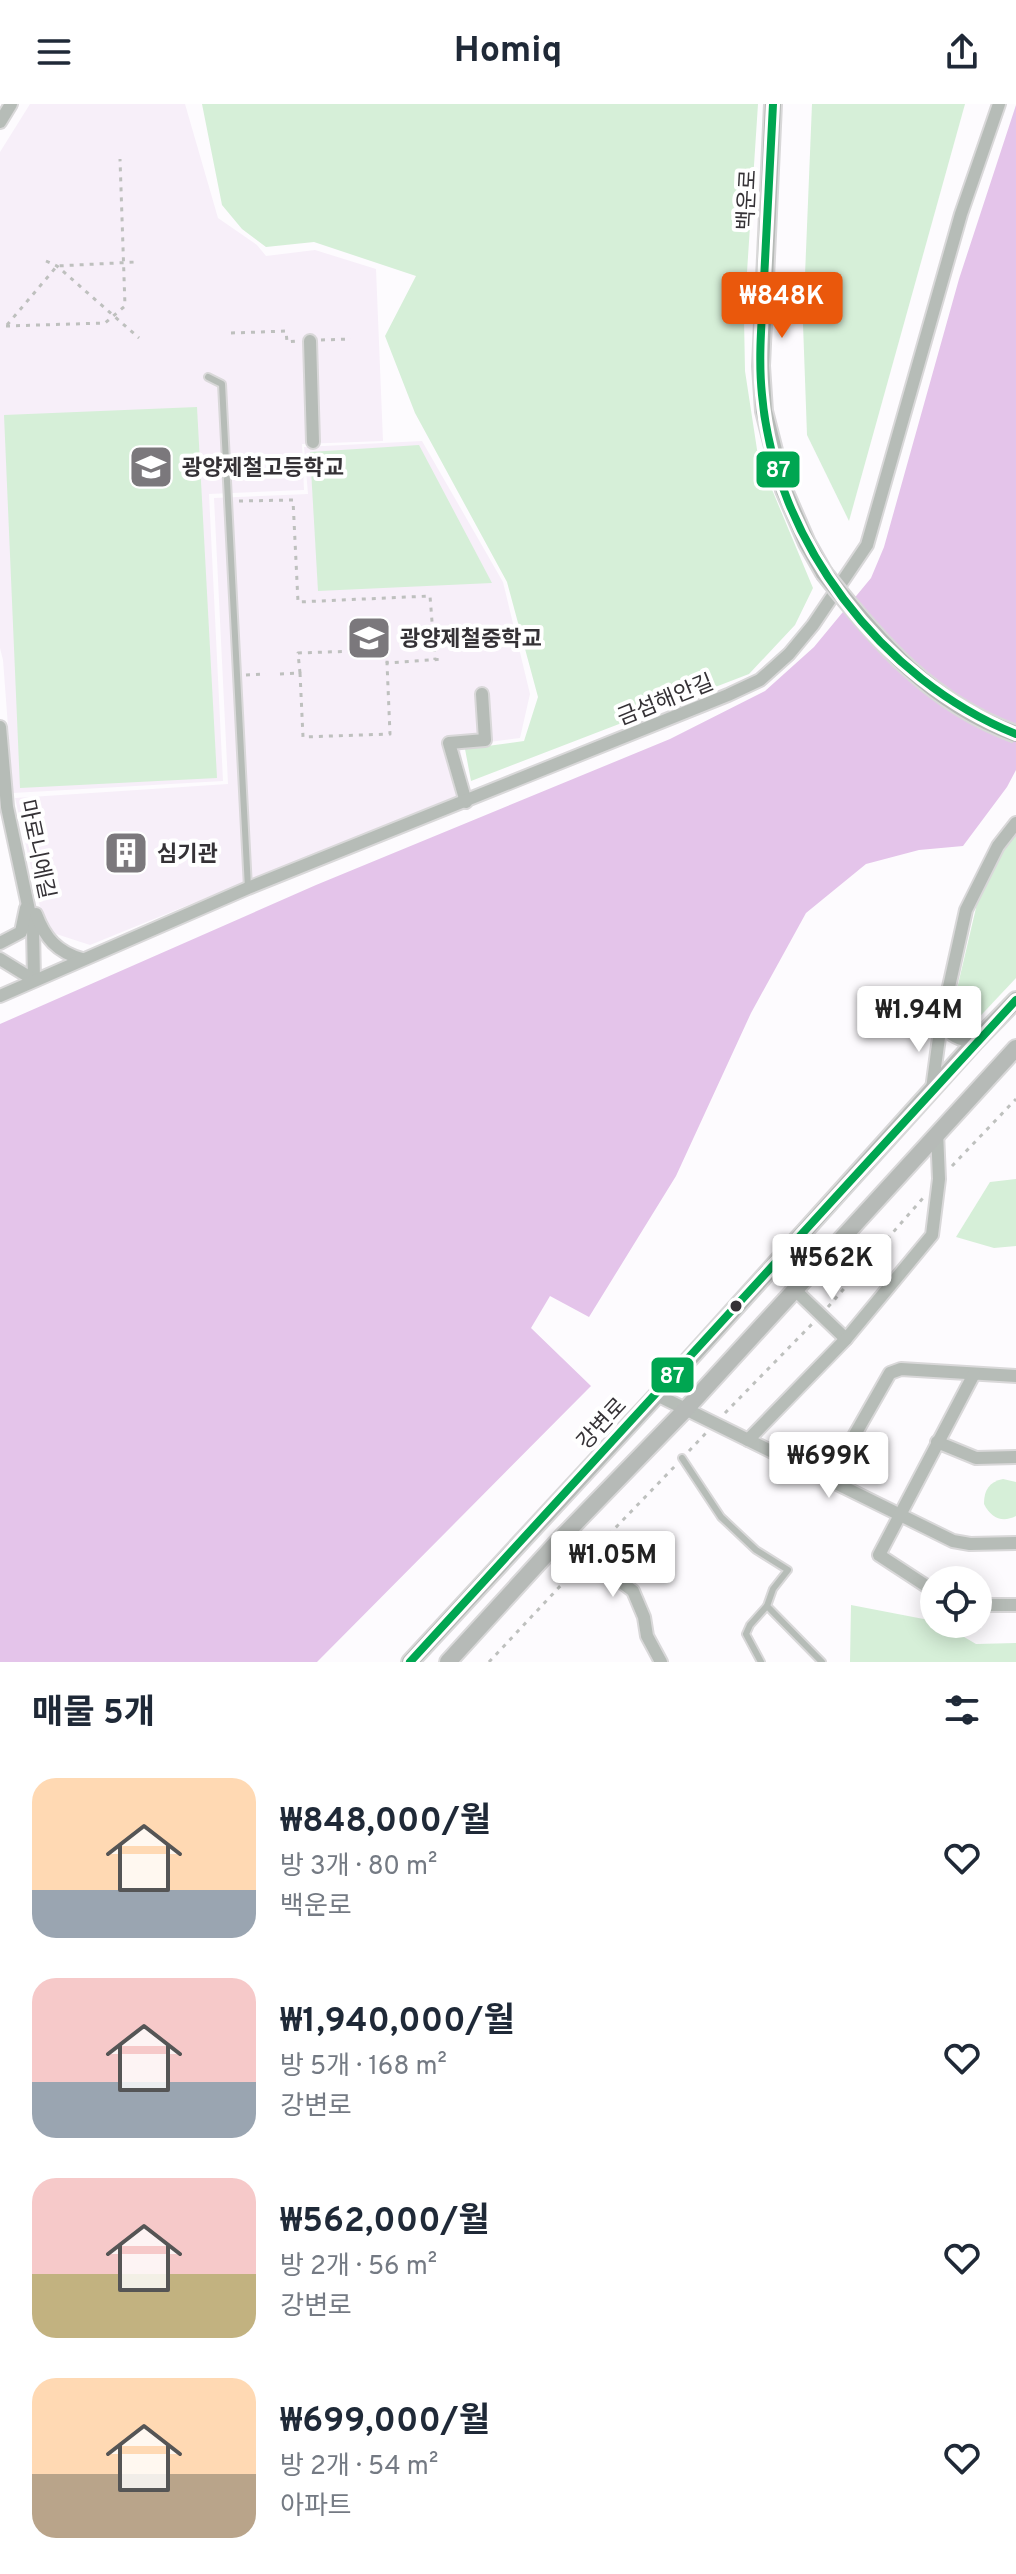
<!DOCTYPE html>
<html lang="ko">
<meta charset="utf-8">
<style>
body{margin:0;font-family:Overpass,"Noto Sans KR",sans-serif;background:#f6f6f7;color:#1f2937;height:100vh;display:flex;flex-direction:column;font-size:30px;white-space:nowrap}
*{box-sizing:border-box;margin:0}
p{font-size:26px;color:#747a83}
.icon{flex:none;width:44px;height:44px;fill:none;stroke:currentColor;stroke-width:2;stroke-linecap:round;stroke-linejoin:round}
.map{position:relative;height:1558px;overflow:hidden}
.sheet{display:flex;flex-direction:column;background:#fff;flex:1}
.sheet>*{flex:none}
.controls{position:absolute;left:920px;top:1462px;display:grid;gap:16px}
.controls a{display:grid;place-items:center;width:72px;height:72px;border-radius:50%;background:#fff;box-shadow:0 4px 20px #0003;font-size:40px}
.price{position:absolute;translate:-50% -68px;padding:0 18px;border-radius:8px;background:#fff;color:#222;font-size:26px;line-height:52px;filter:drop-shadow(0 2px 4px #0008)}
.price::after{content:'';position:absolute;left:50%;top:48px;width:24px;height:18px;margin-left:-12px;background:inherit;clip-path:polygon(0 0,100% 0,50% 100%)}
.price.on{background:#ea580c;color:#fff}
ul{padding:0;list-style:none}
li{display:flex;align-items:center;gap:24px;height:200px;padding:0 32px}
li span{display:grid;place-items:center;flex:none;width:224px;height:160px;border-radius:24px;color:#555}
li>.icon{margin-inline-start:auto}
span .icon{width:96px;height:96px;fill:#fffc;stroke-width:1}
li b{font-size:34px}
h2{display:flex;justify-content:space-between;align-items:center;height:96px;padding:0 32px;font-size:34px}
header{display:flex;justify-content:space-between;align-items:center;height:104px;padding:0 32px;background:#fff;font-size:36px;font-weight:700}
.map>svg:first-child{display:block}
.built{fill:#f7eff9}
.green{fill:#d6efd8}
.water{fill:#e4c4ea}
.lines{fill:none;stroke-linecap:round;stroke-linejoin:round}
.lane-casing{stroke:#d9d8d9;stroke-width:10}
.street-casing{stroke:#d9d8d9;stroke-width:16}
.secondary-casing{stroke:#d9d8d9;stroke-width:20}
.path{stroke:#bec0be;stroke-width:3;stroke-dasharray:4 6;stroke-linecap:butt}
.lane{stroke:#b6bcb7;stroke-width:6}
.street{stroke:#b6bcb7;stroke-width:12}
.secondary{stroke:#b6bab7;stroke-width:16}
.secondary-bridge-casing{stroke:#d9d8d9;stroke-width:20;stroke-linecap:butt}
.secondary-bridge{stroke:#b6bab7;stroke-width:16}
.bus-1-casing{stroke:#fff;stroke-width:14}
.bus-1{stroke:#00a651;stroke-width:8}
.bus-dot{fill:#353236;stroke:#fff;stroke-width:3}
.labels{text-anchor:middle;stroke-width:8;stroke-linejoin:round;paint-order:stroke}
.street-label{font-size:22px;fill:#353236;stroke:#fff}
.poi-label{font-size:22px;font-weight:bold;fill:#353236;stroke:#fff;text-anchor:start}
.line-badge{stroke:#fff;stroke-width:3}
.badge-label{font-size:22px;text-anchor:middle;font-weight:bold;fill:#fff}
</style>
<header><svg class="icon" aria-label="menu" viewBox="0 0 24 24"><path d="M4 6h16M4 12h16M4 18h16"/></svg>Homiq<svg class="icon" aria-label="share" viewBox="0 0 24 24"><path d="M12 15V3M7 8l5-5 5 5M5 13v7h14v-7"/></svg></header>
<div class="map">
<svg width="1016" height="1558" viewBox="0 0 1016 1558">
<rect width="100%" height="100%" fill="#fdfbfe"/>
<g class="built">
<polygon points="30,0 185,0 218,114 257,141 266,152 315,146 376,165 383,337 302,340 304,386 209,390 223,677 13,689 3,556 0,544 0,48"/>
<polygon points="422,337 503,478 530,590 520,634 460,642 466,688 90,841 50,828 40,803 15,694 228,680 214,394 308,390 304,343"/>
</g>
<g class="green">
<polygon points="202,0 758,0 744,214 745,267 758,352 813,484 795,521 749,570 471,677 465,645 524,637 538,593 507,478 415,309 385,232 416,172 314,138 266,143 242,125 222,101"/>
<polygon points="812,0 965,0 849,417 807,331 803,220"/>
<polygon points="197,303 217,674 20,684 4,311"/>
<polygon points="419,341 492,479 318,487 310,348"/>
<polygon points="1016,719 1016,874 969,924 949,919 979,791"/>
<polygon points="1016,1075 1016,1142 994,1144 956,1133 990,1078"/>
<path d="M1003 1375 1016 1378V1412C1002 1419 991 1414 984 1400 984 1386 989 1378 1003 1375Z"/>
<polygon points="851,1501 934,1517 934,1520 942,1520 976,1540 1016,1539 1016,1558 850,1558"/>
</g>
<polygon class="water" points="1016,1 1016,666 1007,683 963,742 919,746 866,760 806,809 751,909 676,1072 589,1213 550,1192 531,1224 591,1282 317,1558 0,1558 0,920 316,781 670,635 765,587 814,543 871,474 884,443 959,175"/>
<g class="lines">
<g class="lane-casing">
<g id="lane">
<polyline points="208,273 222,280 248,784"/>
<polyline points="682,1354 721,1413 756,1446 788,1466 773,1485 767,1502 822,1558"/>
<polyline points="761,1558 746,1530 750,1521 767,1502"/>
</g>
</g>
<g class="street-casing">
<g id="street">
<polyline points="0,18 11,0"/>
<polyline points="310,237 313,338"/>
<polyline points="0,623 7,703 33,825 34,876"/>
<polyline points="466,698 449,639 485,636 482,590"/>
<path d="M36 810C45 834 57 848 82 855"/>
<polyline points="0,839 21,828 26,804"/>
<polyline points="0,855 34,876"/>
<polyline points="0,892 248,784 728,591 760,576 789,550 813,521 867,441 961,110 999,0"/>
<path d="M941 919C951 932 958 936 975 938"/>
<polyline points="932,985 941,919 966,806 998,742 1016,719"/>
<polyline points="795,1186 846,1235"/>
<polyline points="657,1291 953,1437 970,1440 1016,1439"/>
<polyline points="748,1336 846,1235 932,1131 939,1075 937,1028"/>
<polyline points="937,1338 976,1354 1016,1353"/>
<polyline points="829,1376 890,1269 901,1265 1016,1272"/>
<polyline points="562,1433 633,1487 644,1513 647,1532 661,1558"/>
<polyline points="934,1487 879,1451 974,1270"/>
<polyline points="978,1501 1016,1501"/>
</g>
</g>
<g class="secondary-casing">
<g id="secondary">
<polyline points="773,0 761,262 764,307 784,386 807,439 824,469"/>
<polyline points="410,1558 657,1291 975,938 1016,896"/>
<polyline points="448,1558 562,1433 686,1305 1016,944"/>
</g>
</g>
<g class="path">
<polyline points="46,157 57,162 139,234"/>
<polyline points="7,221 57,162 136,158"/>
<polyline points="6,222 105,219 125,202 120,55"/>
<polyline points="231,229 286,227 287,238 297,237"/>
<polyline points="321,236 351,235"/>
<polyline points="239,397 293,396 298,498 430,492 435,556"/>
<polyline points="300,569 298,549 387,546 387,559"/>
<polyline points="280,570 300,569 303,633 390,630 387,559 444,555"/>
<polyline points="246,571 266,570"/>
<polyline points="952,1062 1016,995"/>
<polyline points="828,1203 923,1094"/>
<polyline points="725,1309 812,1220"/>
<polyline points="689,1347 706,1329"/>
<polyline points="595,1445 676,1361"/>
<polyline points="489,1558 579,1462"/>
</g>
<use href="#lane" class="lane"/>
<use href="#street" class="street"/>
<use href="#secondary" class="secondary"/>
<g class="secondary-bridge-casing">
<path id="secondary-bridge" d="M824 469C878 538 932 600 1016 630"/>
</g>
<use href="#secondary-bridge" class="secondary-bridge"/>
<g class="bus-1-casing">
<g id="bus-1">
<path d="M773 0C770 59 767 117 764 176 762 214 758 253 762 291 775 437 882 576 1016 630"/>
<polyline points="410,1558 1016,896"/>
</g>
</g>
<use href="#bus-1" class="bus-1"/>
</g>
<defs>
<g id="school-square" transform="scale(2.3)"><rect x="-9" y="-9" width="18" height="18" rx="4" fill="#7b787c" stroke="#fff"/><path d="M0-5L7-2L0 1L-7-2ZM-4 1L0 2.5L4 1V4Q0 6-4 4Z" fill="#fff"/></g>
<g id="building-square" transform="scale(2.3)"><rect x="-9" y="-9" width="18" height="18" rx="4" fill="#7b787c" stroke="#fff"/><path d="M-4-6H4V6H1V3H-1V6H-4ZM-2.5-4.3h1.7v1.8h-1.7ZM.8-4.3h1.7v1.8H.8ZM-2.5-1h1.7V.8h-1.7ZM.8-1h1.7V.8H.8Z" fill="#fff"/></g>
</defs>
<g fill-rule="evenodd">
<use href="#school-square" x="151" y="363"/>
<use href="#school-square" x="369" y="534"/>
<use href="#building-square" x="126" y="749"/>
</g>
<circle class="bus-dot" cx="736" cy="1202" r="7"/>
<g class="labels">
<g class="street-label">
<text transform="translate(746 96) rotate(-87)" y="8">백운로</text>
<text transform="translate(665 595) rotate(-22)" y="8">금섬해안길</text>
<text transform="translate(38 745) rotate(78)" y="8">마로니에길</text>
<text transform="translate(601 1319) rotate(-47)" y="8">강변로</text>
</g>
<g class="poi-label">
<text x="182" y="371">광양제철고등학교</text>
<text x="400" y="542">광양제철중학교</text>
<text x="157" y="757">심기관</text>
</g>
</g>
<g class="line-badge">
<rect x="755" y="346" width="46" height="39" rx="8" fill="#00a651"/>
<rect x="650" y="1252" width="45" height="38" rx="8" fill="#00a651"/>
</g>
<g class="badge-label">
<text x="778" y="373">87</text>
<text x="672" y="1279">87</text>
</g>
</svg>
<div class="controls">
<a><svg class="icon" aria-label="locate" viewBox="0 0 24 24"><circle cx="12" cy="12" r="6"/><path d="M12 2v4M12 18v4M2 12h4M18 12h4"/></svg></a>
</div>
<b class="price on" style="left:782px;top:236px">₩848K</b>
<b class="price" style="left:919px;top:950px">₩1.94M</b>
<b class="price" style="left:832px;top:1198px">₩562K</b>
<b class="price" style="left:829px;top:1396px">₩699K</b>
<b class="price" style="left:613px;top:1495px">₩1.05M</b>
</div>
<section class="sheet">
<h2>매물 5개<svg class="icon" aria-label="filters" viewBox="0 0 24 24"><path d="M4 7h16M4 17h16"/><circle cx="9" cy="7" r="2"/><circle cx="15" cy="17" r="2"/></svg></h2>
<ul>
<li><span style="background:linear-gradient(#ffd9b3 70%,#9aa5b1 0)"><svg class="icon" aria-label="home" viewBox="0 0 24 24"><path d="M3 11l9-7 9 7M6 9v11h12V9"/></svg></span><div><b>₩848,000/월</b><p>방 3개 · 80 m²</p><p>백운로</p></div><svg class="icon" aria-label="heart" viewBox="0 0 24 24"><path d="M12 20l-8-8c-3-5 5-10 8-4 3-6 11-1 8 4z"/></svg></li>
<li><span style="background:linear-gradient(#f6c9c9 65%,#9aa5b1 0)"><svg class="icon" aria-label="home" viewBox="0 0 24 24"><path d="M3 11l9-7 9 7M6 9v11h12V9"/></svg></span><div><b>₩1,940,000/월</b><p>방 5개 · 168 m²</p><p>강변로</p></div><svg class="icon" aria-label="heart" viewBox="0 0 24 24"><path d="M12 20l-8-8c-3-5 5-10 8-4 3-6 11-1 8 4z"/></svg></li>
<li><span style="background:linear-gradient(#f6c9c9 60%,#c2b280 0)"><svg class="icon" aria-label="home" viewBox="0 0 24 24"><path d="M3 11l9-7 9 7M6 9v11h12V9"/></svg></span><div><b>₩562,000/월</b><p>방 2개 · 56 m²</p><p>강변로</p></div><svg class="icon" aria-label="heart" viewBox="0 0 24 24"><path d="M12 20l-8-8c-3-5 5-10 8-4 3-6 11-1 8 4z"/></svg></li>
<li><span style="background:linear-gradient(#ffd9b3 60%,#b9a48a 0)"><svg class="icon" aria-label="home" viewBox="0 0 24 24"><path d="M3 11l9-7 9 7M6 9v11h12V9"/></svg></span><div><b>₩699,000/월</b><p>방 2개 · 54 m²</p><p>아파트</p></div><svg class="icon" aria-label="heart" viewBox="0 0 24 24"><path d="M12 20l-8-8c-3-5 5-10 8-4 3-6 11-1 8 4z"/></svg></li>
</ul>
</section>
